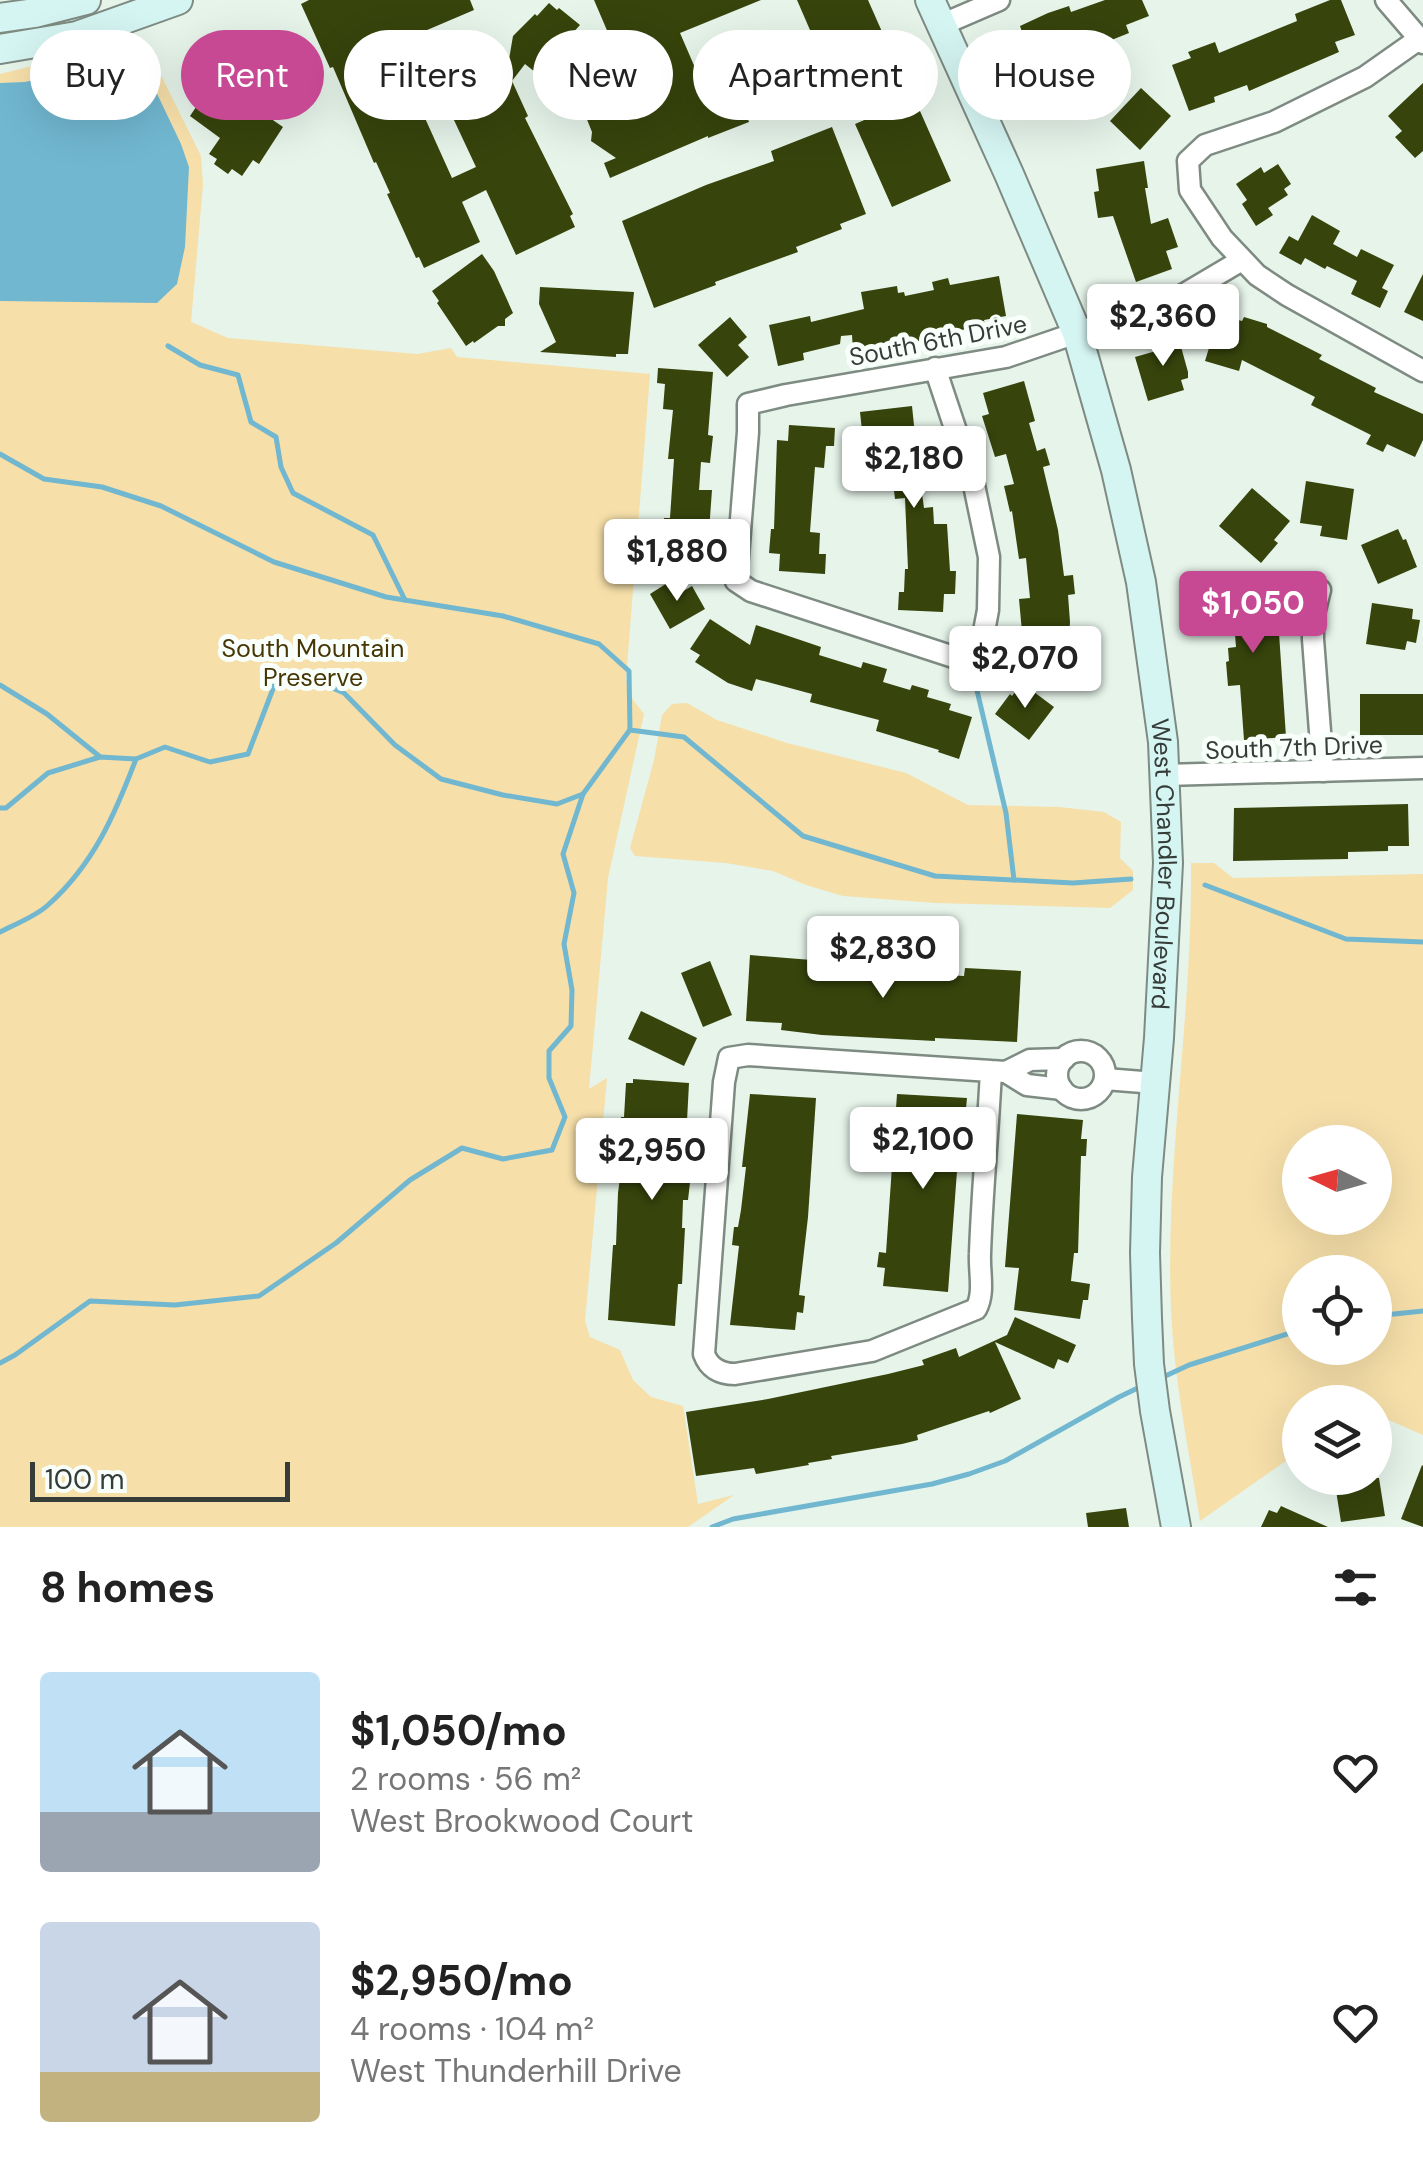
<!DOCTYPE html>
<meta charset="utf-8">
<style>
body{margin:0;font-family:"DM Sans",sans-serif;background:#f6f6f6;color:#222;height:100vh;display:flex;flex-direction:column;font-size:38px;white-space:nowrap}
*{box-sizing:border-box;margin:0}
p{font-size:32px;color:#767676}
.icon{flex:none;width:55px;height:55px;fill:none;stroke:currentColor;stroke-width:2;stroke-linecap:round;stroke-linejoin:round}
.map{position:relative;height:1527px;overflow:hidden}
.drawer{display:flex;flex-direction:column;background:#fff;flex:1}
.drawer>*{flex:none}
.top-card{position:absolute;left:30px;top:30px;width:1365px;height:90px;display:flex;gap:20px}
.needle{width:65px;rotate:275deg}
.buttons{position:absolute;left:1282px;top:1125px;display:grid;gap:20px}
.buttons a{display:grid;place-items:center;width:110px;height:110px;border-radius:50%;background:#fff;box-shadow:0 10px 40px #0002;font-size:50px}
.scale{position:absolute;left:30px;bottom:25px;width:260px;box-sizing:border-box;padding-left:10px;border:5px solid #363c38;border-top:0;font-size:28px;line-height:35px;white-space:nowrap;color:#363c38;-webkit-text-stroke:8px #f9fffb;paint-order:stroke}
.price{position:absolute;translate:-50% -85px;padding:0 22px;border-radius:10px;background:#fff;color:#222;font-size:32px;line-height:65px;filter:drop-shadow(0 2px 5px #0008)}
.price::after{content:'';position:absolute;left:50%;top:60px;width:30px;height:22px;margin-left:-15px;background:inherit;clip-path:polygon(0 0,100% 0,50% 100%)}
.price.current{background:#c74893;color:#fff}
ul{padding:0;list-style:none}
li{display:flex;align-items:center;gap:30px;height:250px;padding:0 40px}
li span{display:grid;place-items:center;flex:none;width:280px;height:200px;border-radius:10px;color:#555}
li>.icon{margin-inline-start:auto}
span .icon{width:120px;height:120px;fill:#fffc;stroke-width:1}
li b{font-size:42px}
h2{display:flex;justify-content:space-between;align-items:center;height:120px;padding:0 40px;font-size:42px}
.chip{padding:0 35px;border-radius:45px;background:#fff;box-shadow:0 10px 40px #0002;font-size:35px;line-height:90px}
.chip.current{background:#c74893;color:#fff}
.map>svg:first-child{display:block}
.green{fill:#f6dfa9;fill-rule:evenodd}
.water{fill:#71b7d0}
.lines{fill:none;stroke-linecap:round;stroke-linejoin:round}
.stream{stroke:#71b7d0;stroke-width:5}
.building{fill:#37440c}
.street-casing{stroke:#7e8b82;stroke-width:25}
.secondary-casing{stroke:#7e8b82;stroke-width:32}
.street{stroke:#fff;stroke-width:20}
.secondary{stroke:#d5f5f3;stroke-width:28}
.labels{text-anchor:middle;stroke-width:10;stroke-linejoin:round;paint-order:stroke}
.street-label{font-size:25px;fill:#363c38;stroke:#f9fffb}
.park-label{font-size:25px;fill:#463505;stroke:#f9fffb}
</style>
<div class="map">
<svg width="1423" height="1527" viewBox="0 0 1423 1527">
<rect width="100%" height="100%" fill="#e6f4ea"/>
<g class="green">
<polygon points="143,39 201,156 203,185 191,322 228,338 417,354 451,348 457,357 650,374 626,679 633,700 644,714 608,878 589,1089 607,1078 585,1321 590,1337 620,1350 633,1380 651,1397 683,1406 698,1504 734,1495 688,1527 0,1527 0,74"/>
<polygon points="687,703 717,720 787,743 906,773 968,805 1059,807 1104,812 1121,822 1120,858 1133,871 1133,890 1110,908 935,903 843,896 806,885 773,871 726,863 635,856 630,848 654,760 662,715 672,704"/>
<path d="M1191 863H1214L1233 878 1423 874V1435L1375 1414V1402H1300V1451L1200 1521C1189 1451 1174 1381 1171 1310 1165 1161 1193 1012 1191 863ZM1300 1142H1375V1218H1300ZM1300 1272H1375V1348H1300Z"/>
</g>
<polygon class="water" points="139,56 181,144 189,167 185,247 177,284 157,303 0,301 0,83 25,82"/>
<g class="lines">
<g class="stream">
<polyline points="168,346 200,365 238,375 251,422 276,437 281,467 293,493 373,535 405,600"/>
<polyline points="0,454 44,479 102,487 161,506 274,562 386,597 503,616 599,644 629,671 630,730 684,737 803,836 935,876 1073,883 1131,879"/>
<polyline points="975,682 1006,813 1014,880"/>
<polyline points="0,685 47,714 99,756"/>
<polyline points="0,808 6,808 48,773 100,757 136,759"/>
<polyline points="1205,885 1346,939 1423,942"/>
<path d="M0 932C15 924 35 917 48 905 94 864 115 814 136 759L165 747 210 762 248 754 276 681 298 673 344 693 395 745 441 779 503 795 557 804 583 794 629 731"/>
<polyline points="1375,1316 1423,1311"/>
<polyline points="0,1363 15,1355 90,1301 175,1305 259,1296 336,1243 410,1180 462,1148 503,1159 552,1150 565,1117 549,1078 549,1051 571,1026 572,990 564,944 574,893 563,854 583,794"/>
<polyline points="1161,1378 1189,1365 1300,1330"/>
<polyline points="712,1527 733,1519 932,1484 969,1474 1005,1461 1119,1397 1142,1386"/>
</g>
</g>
<g class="building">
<polygon points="309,0 470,0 474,10 392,45 452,178 476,167 430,69 445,62 451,74 467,47 474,49 490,42 506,77 513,36 535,14 537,16 549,3 557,10 559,8 580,25 561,46 558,60 552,69 540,76 525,64 512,81 528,116 525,118 573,214 570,216 575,227 516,255 486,190 462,202 480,242 424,268 419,257 416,258 387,194 390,193 376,162 374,163 333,67 330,68 301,4"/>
<polygon points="594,0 761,0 680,33 696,70 770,40 793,98 747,116 749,122 708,138 708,136 610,178 604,163 616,158 591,141 592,132 586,117 596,113 593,110 638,91 624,62 621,63"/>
<polygon points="797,0 868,0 883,34 823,60"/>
<polygon points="1105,0 1142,0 1149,16 1126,25 1129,33 1104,43 1107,51 1090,57 1088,52 1064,59 1032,72 1036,80 1021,86 1001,40 1022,32 1020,26 1048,13 1069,6 1071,12"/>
<polygon points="1330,0 1341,0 1355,35 1335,42 1339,52 1249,91 1247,85 1214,97 1215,102 1189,111 1172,65 1191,58 1188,52 1215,42 1219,53 1297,21 1295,14"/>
<polygon points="229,78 250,92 244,100 283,127 259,164 253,160 242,176 232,169 228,174 214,164 217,159 209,154 220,138 190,116 214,80 223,86"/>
<polygon points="1423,83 1423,151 1415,158 1395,137 1402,131 1388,116"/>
<polygon points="1141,88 1171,116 1140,150 1110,121"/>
<polygon points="912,93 951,181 892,207 855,124 883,112 881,106"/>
<polygon points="832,127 866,214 840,224 842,229 796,247 798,252 715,282 716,285 654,308 622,221 706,185 774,161 771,151"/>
<polygon points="1144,161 1148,188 1145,188 1151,224 1168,218 1178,247 1166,251 1172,269 1136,282 1113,216 1098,218 1094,192 1099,191 1096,169"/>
<polygon points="1278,164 1291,184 1284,189 1288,195 1268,208 1273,215 1256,226 1242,204 1247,200 1236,184 1261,167 1264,173"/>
<polygon points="1312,215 1340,231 1333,244 1357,257 1361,249 1394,265 1382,288 1388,291 1380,308 1351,294 1357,281 1327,266 1325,269 1305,258 1301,265 1279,253 1289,236 1298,241"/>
<polygon points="482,254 494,271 513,313 505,319 505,326 498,326 474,343 473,341 466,346 437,303 439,301 432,291"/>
<polygon points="1423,274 1423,321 1404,312"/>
<polygon points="999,276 1006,316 984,320 985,326 943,333 943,336 920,341 890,345 890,342 853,351 852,335 841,336 840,344 803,353 804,360 778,366 769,325 810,316 811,322 864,309 861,292 897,286 898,293 904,292 905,296 934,290 932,282 948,278 950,285"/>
<polygon points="540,287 634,292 628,354 616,354 616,357 540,352 556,342 539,304"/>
<polygon points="1219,315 1242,321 1244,317 1267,324 1267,327 1322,355 1319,359 1376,388 1374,392 1423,414 1423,440 1415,457 1387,444 1383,452 1366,444 1371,435 1311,405 1315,397 1242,360 1239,371 1205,361"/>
<polygon points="730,317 747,337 738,345 749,357 727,377 698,345"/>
<polygon points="1178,336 1188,372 1188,378 1181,380 1184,390 1148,401 1135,357 1156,351 1153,343"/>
<polygon points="658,368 713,372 708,435 713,436 710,463 701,462 699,490 712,490 708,545 691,544 690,561 665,560 666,542 655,541 656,524 664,525 664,518 670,518 674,459 668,459 673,410 663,409 665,384 657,383"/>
<polygon points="1024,381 1035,421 1029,423 1037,451 1045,448 1050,465 1043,467 1058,530 1064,576 1073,575 1075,594 1068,595 1070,622 1068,656 1058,656 1056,675 1030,673 1041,658 1015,657 1016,632 1022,632 1019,599 1030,598 1026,558 1019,559 1012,511 1010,512 1004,486 1014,484 1006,454 995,457 982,416 989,414 983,393"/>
<polygon points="912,406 917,454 931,452 934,477 920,479 924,508 933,507 934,524 947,524 950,571 956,571 955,594 944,594 943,612 898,610 899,592 904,592 905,569 908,569 905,498 895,499 889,450 873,452 870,431 862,431 860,412"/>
<polygon points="789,425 835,428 834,446 826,446 824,468 815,467 812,505 810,532 820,533 819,554 826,554 825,574 779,571 780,554 769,553 771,529 774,529 777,440 788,441"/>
<polygon points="1306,481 1354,489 1347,540 1320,536 1322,526 1300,523"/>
<polygon points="1252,488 1290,521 1274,540 1278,543 1261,563 1219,526"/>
<polygon points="1398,529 1403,540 1406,539 1417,567 1378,584 1361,545"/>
<polygon points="1263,573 1268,634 1279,633 1286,737 1244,740 1240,685 1228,686 1226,662 1229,661 1228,648 1236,647 1234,621 1217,622 1215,589 1221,589 1220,576"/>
<polygon points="672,580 680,593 692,586 705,609 670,629 650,594"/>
<polygon points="1372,603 1413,609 1412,619 1420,620 1416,643 1407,641 1405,650 1366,644"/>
<polygon points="710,619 750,645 756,625 821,647 819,655 861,668 863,662 887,669 883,682 910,690 912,685 929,690 927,697 951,704 949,710 972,717 959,759 938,752 939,750 876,731 879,720 810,702 812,694 756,679 752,691 728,683 695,662 700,655 690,649"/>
<polygon points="1022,683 1054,707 1029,740 995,714 1010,694 1012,696"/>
<rect x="1360" y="694" width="63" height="41"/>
<polygon points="1408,804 1409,846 1388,846 1388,851 1348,852 1348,859 1233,861 1234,808"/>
<polygon points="750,955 824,961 824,965 902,967 901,979 946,981 946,975 964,976 965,968 1021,971 1017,1042 935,1038 935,1041 822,1035 781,1030 782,1023 746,1021"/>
<polygon points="710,961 732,1015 703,1027 681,973"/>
<polygon points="641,1011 697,1038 684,1066 628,1039"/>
<polygon points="633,1079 689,1083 687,1121 693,1122 692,1165 688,1200 683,1200 682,1228 685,1228 682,1284 678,1284 675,1326 608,1320 613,1245 616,1245 618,1193 626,1132 620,1131 621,1117 624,1117 626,1083 633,1083"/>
<polygon points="750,1094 816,1098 808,1217 799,1295 805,1296 803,1313 797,1312 795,1330 730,1325 739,1246 732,1245 734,1227 738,1227 741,1210 746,1167 742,1167"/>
<polygon points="897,1094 967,1098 960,1171 957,1171 948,1292 883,1286 885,1268 877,1267 879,1252 886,1253"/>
<polygon points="1017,1114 1083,1120 1081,1139 1087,1139 1086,1156 1081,1156 1078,1253 1074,1253 1071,1281 1090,1284 1088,1300 1083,1300 1080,1319 1014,1310 1019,1268 1005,1267"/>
<polygon points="1015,1317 1076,1345 1068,1363 1058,1359 1054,1369 995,1342 1021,1399 990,1413 989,1411 917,1435 918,1440 902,1444 831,1456 832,1459 808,1463 809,1465 768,1472 756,1474 754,1468 696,1476 686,1412 768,1399 888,1374 924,1365 922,1360 956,1348 959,1357 1007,1335"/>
<polygon points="1422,1465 1423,1466 1423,1527 1401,1519"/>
<polygon points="1334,1478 1379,1478 1385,1516 1341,1522"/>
<polygon points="1281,1506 1328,1527 1261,1527 1269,1510 1277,1513"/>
<polygon points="1126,1508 1129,1527 1088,1527 1086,1513"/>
</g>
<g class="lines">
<g class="street-casing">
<g id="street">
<polyline points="1386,0 1423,43"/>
<polyline points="941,25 999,0"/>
<polyline points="1419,39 1365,77 1274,122 1205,145 1188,161 1190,190 1222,238 1257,275 1287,295 1423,371"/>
<polyline points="935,368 974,485 989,557 988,610 982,642 969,662 751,591 736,581 748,432 748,404 786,395 1006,357 1176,299 1242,260"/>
<polyline points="1320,590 1313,618 1313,639 1323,771"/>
<polyline points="1165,775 1423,768"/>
<circle cx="1081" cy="1075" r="24"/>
<path d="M991 1071C988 1132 982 1193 980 1254 979 1272 985 1293 976 1309L872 1351 735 1374C720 1374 709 1368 704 1354L724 1082 729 1058 748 1055 1006 1072 1027 1085 1062 1089"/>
<polyline points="1006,1072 1030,1060 1064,1059"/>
<polyline points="1105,1079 1155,1083"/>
</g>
</g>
<g class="secondary-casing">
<g id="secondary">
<path id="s1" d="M930 0 1009 174 1077 333 1116 470 1141 582 1163 742 1168 863 1159 1038 1147 1177 1145 1253 1147 1318 1149 1364 1155 1411 1176 1527"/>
<polyline points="0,18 35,13 86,0"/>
<polyline points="0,49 77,36 178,0"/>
</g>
</g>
<use href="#street" class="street"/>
<use href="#secondary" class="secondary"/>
</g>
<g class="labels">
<g class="street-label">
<text transform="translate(938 340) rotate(-11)" y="9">South 6th Drive</text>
<text transform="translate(1294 747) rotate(-2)" y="9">South 7th Drive</text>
<text dy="9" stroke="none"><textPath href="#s1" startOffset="905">West Chandler Boulevard</textPath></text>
</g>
<g class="park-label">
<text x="313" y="657">South Mountain<tspan x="313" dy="29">Preserve</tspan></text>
</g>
</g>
</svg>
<div class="buttons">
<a><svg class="needle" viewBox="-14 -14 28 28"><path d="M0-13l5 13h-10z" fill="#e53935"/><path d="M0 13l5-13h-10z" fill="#767676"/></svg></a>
<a><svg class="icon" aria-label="locate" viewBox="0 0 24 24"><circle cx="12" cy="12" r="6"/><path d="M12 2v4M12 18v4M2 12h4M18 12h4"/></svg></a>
<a><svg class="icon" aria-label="layers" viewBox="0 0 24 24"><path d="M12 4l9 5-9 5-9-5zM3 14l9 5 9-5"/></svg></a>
</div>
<div class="scale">100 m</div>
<b class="price" style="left:1163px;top:369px">$2,360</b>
<b class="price" style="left:914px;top:511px">$2,180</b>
<b class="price" style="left:677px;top:604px">$1,880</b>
<b class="price current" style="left:1253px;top:656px">$1,050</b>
<b class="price" style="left:1025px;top:711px">$2,070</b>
<b class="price" style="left:883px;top:1001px">$2,830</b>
<b class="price" style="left:923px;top:1192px">$2,100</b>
<b class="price" style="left:652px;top:1203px">$2,950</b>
<div class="top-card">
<a class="chip">Buy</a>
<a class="chip current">Rent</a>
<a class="chip">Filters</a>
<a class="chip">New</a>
<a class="chip">Apartment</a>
<a class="chip">House</a>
</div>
</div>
<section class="drawer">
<h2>8 homes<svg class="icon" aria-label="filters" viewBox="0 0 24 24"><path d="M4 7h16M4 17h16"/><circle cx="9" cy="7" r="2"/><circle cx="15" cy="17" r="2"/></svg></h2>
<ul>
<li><span style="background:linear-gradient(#bfe0f5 70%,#9aa5b1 0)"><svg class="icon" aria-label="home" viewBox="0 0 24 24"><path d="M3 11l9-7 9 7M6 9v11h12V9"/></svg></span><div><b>$1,050/mo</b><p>2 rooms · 56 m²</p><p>West Brookwood Court</p></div><svg class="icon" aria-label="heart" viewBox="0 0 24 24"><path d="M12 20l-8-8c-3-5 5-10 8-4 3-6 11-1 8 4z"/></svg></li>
<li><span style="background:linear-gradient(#c9d6e8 75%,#c2b280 0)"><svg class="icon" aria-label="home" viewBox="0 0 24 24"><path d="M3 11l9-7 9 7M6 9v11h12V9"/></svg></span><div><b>$2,950/mo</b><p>4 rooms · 104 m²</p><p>West Thunderhill Drive</p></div><svg class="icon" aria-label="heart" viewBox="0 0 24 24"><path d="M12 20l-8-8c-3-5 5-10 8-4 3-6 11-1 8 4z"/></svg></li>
</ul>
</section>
